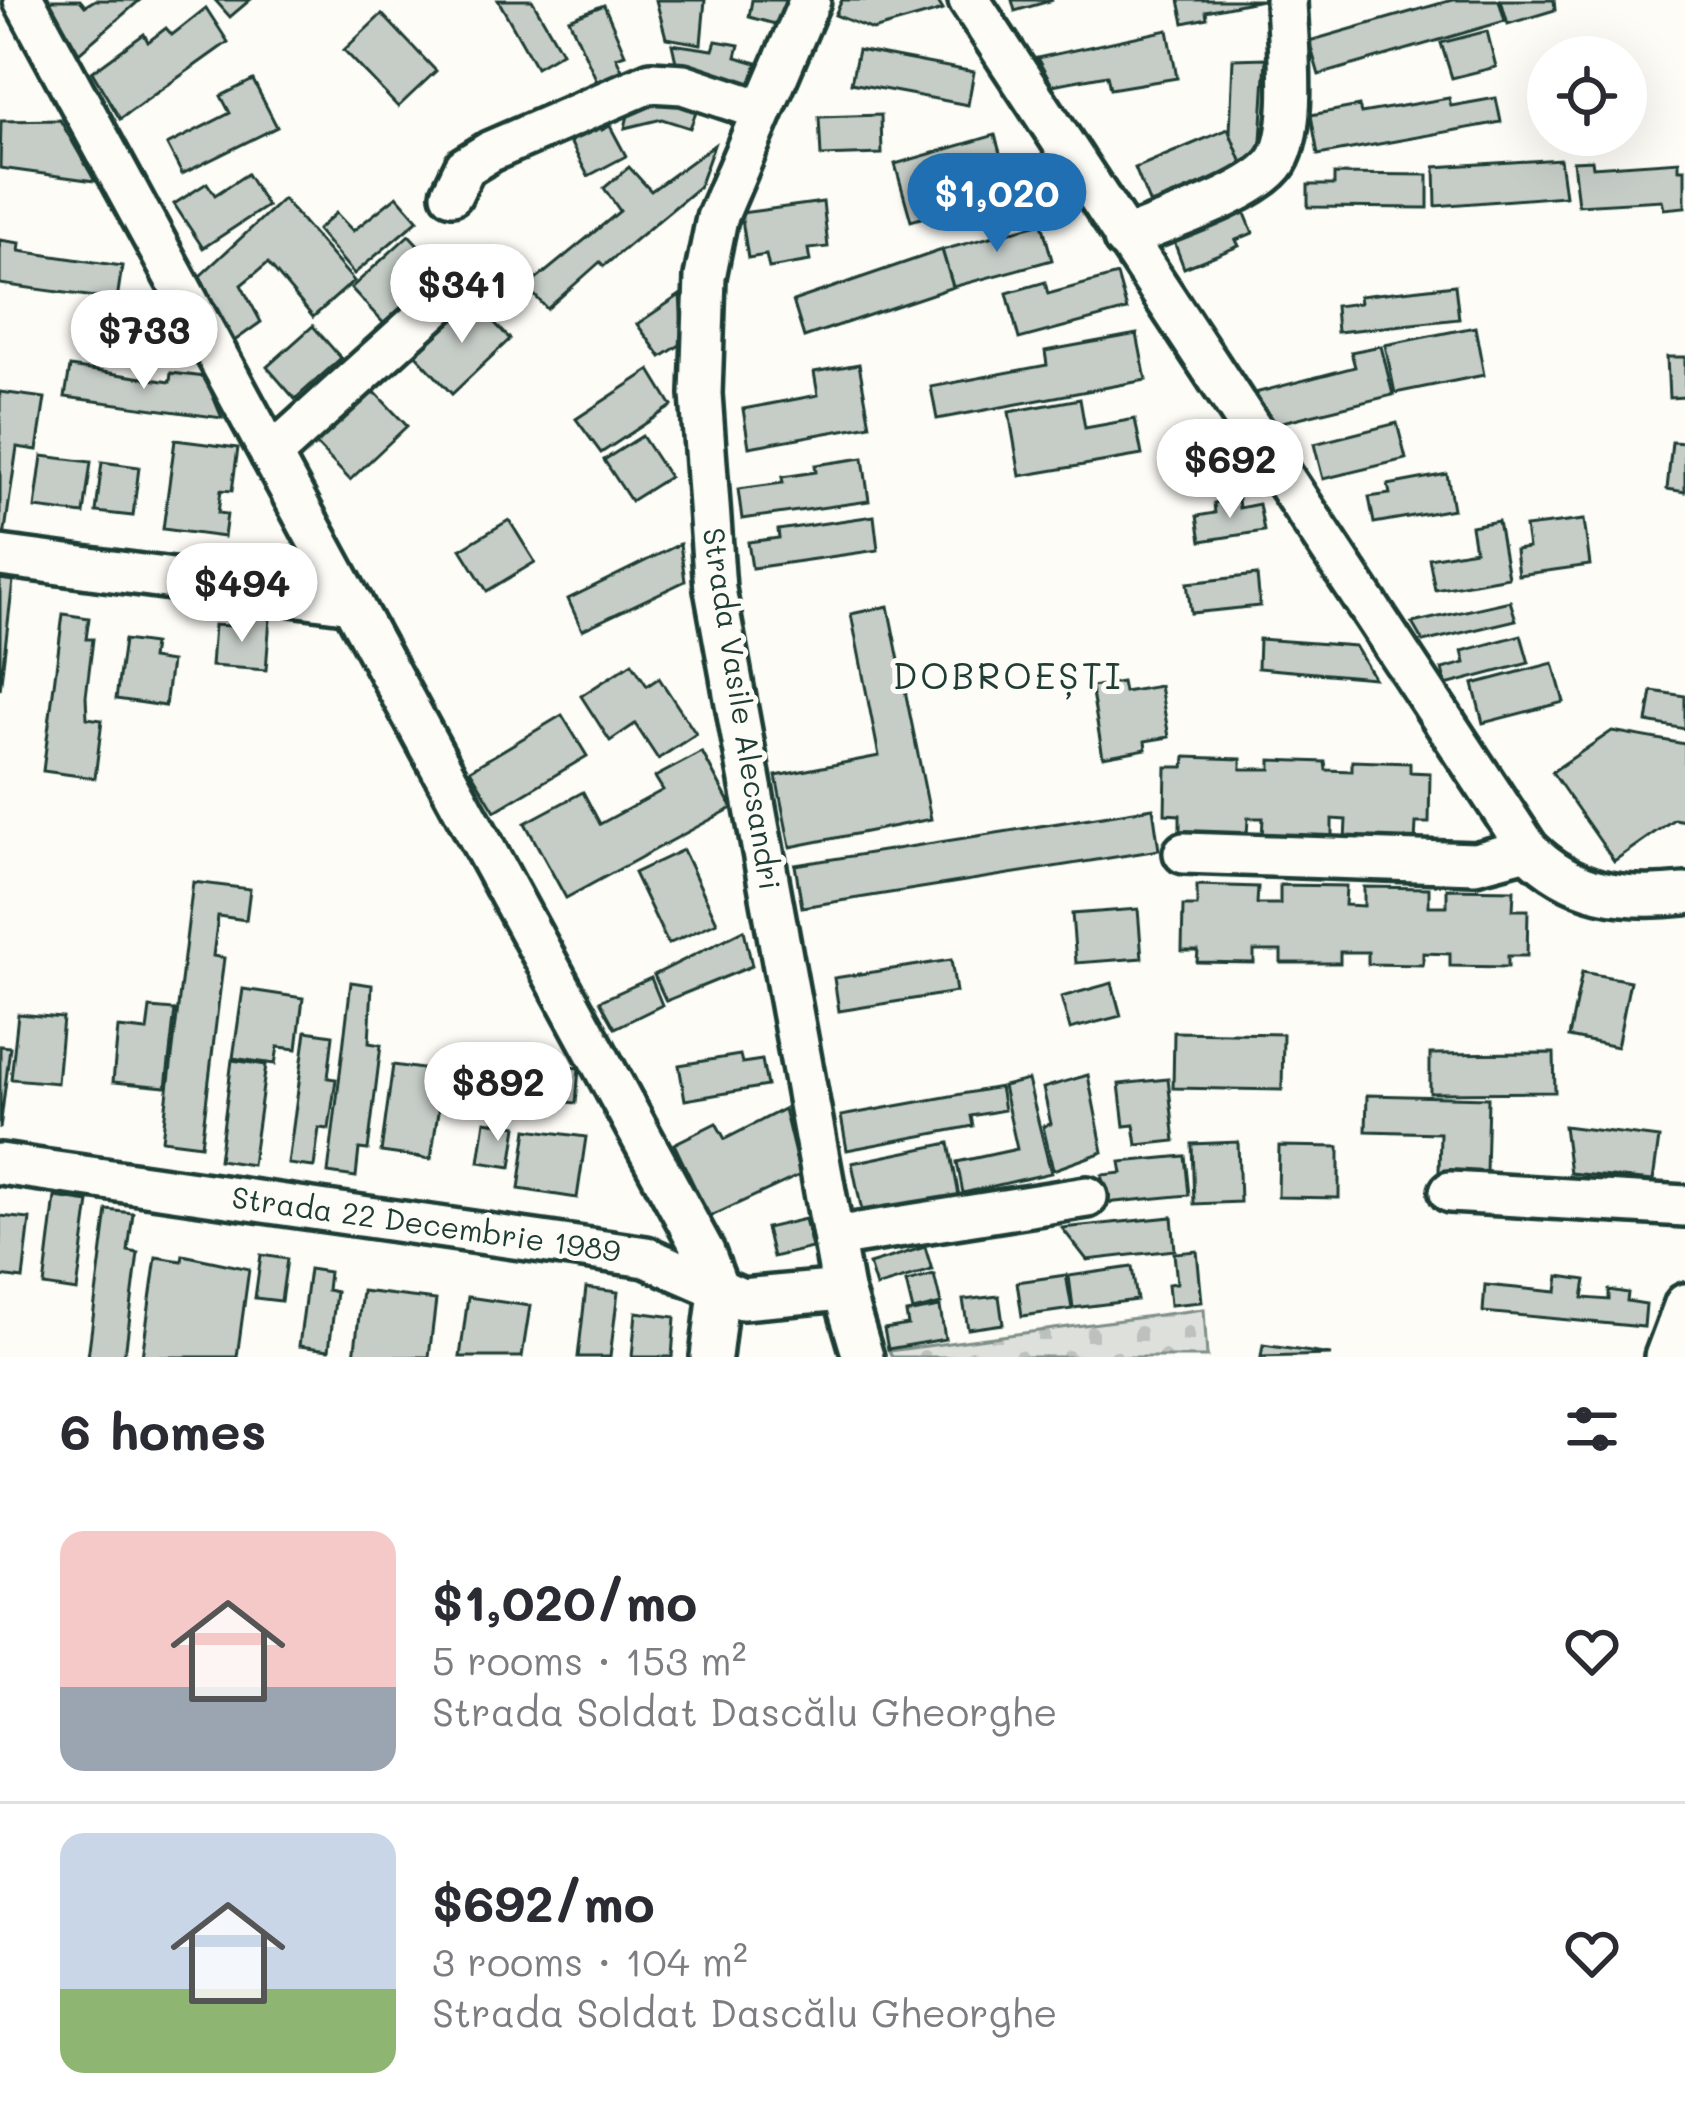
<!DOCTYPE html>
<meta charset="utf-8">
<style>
body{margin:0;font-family:Mali,sans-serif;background:#f7f7f7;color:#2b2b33;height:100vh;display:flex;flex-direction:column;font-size:45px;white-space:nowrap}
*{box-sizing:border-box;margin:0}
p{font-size:39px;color:#7c7c81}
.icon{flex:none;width:66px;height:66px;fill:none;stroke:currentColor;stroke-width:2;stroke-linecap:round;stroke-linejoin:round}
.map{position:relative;height:1357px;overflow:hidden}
.drawer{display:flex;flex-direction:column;background:#fff;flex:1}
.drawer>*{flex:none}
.controls{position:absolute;left:1527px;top:36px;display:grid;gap:24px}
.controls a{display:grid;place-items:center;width:120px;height:120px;border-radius:50%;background:#fff;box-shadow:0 12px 48px #0002;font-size:60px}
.price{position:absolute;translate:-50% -102px;padding:0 27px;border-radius:42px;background:#fff;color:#222;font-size:39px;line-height:78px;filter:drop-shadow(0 3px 6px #0008)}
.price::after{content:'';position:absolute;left:50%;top:72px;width:36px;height:27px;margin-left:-18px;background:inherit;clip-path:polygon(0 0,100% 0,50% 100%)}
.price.current{background:#1f6fb2;color:#fff}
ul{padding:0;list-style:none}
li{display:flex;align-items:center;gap:36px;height:300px;padding:0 60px}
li+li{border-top:3px solid #e1e1e2}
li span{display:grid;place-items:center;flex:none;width:336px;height:240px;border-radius:24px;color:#555}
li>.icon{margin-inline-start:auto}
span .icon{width:144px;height:144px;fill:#fffc;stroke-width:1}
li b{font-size:51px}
h2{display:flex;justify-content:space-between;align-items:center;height:144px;padding:0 60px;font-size:51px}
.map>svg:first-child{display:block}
.cemetery{fill:url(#cemetery-stones);stroke:#7e8e88;stroke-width:3}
.building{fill:#c6cdc7;stroke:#1f3d34;stroke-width:3}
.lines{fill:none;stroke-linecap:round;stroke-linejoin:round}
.minor-casing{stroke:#1f3d34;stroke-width:48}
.minor{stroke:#fdfcf7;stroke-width:39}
.labels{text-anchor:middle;stroke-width:10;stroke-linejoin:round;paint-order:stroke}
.street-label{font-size:30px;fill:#1f3d34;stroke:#fdfcf7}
.quarter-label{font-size:36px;letter-spacing:3px;fill:#1f3d34;stroke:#fdfcf7}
</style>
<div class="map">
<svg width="1685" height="1357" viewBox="0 0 1685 1357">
<defs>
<pattern id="cemetery-stones" width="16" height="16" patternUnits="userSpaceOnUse" patternTransform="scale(3)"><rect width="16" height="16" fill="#dde0db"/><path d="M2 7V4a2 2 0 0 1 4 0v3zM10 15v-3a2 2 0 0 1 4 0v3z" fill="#bdc1bd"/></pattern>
</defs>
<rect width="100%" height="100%" fill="#fdfcf7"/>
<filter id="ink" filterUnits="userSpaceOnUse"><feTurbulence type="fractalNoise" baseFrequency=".00833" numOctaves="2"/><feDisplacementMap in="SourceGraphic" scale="24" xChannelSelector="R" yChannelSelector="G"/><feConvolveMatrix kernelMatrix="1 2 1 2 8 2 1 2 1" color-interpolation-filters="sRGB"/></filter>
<g filter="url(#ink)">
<polygon class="cemetery" points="1204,1309 1207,1357 892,1357 889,1351"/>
<g class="building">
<polygon points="49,0 80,0 85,6 95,0 140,0 79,53"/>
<polygon points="215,0 250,0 230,17"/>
<polygon points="498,0 532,0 562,52 536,67"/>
<polygon points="656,0 705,0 701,44 666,38"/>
<polygon points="752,0 801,0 786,27 749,17"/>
<polygon points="842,0 937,0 943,10 873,30 835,15"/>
<polygon points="1012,0 1053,0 1015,11"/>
<polygon points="1179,0 1262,0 1206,11 1207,18 1184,23"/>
<polygon points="1452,0 1499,0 1505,21 1319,75 1309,41"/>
<polygon points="1501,0 1554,0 1555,10 1508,24"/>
<polygon points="604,5 625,54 616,57 627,81 602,92 569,19"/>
<polygon points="206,8 228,42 120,119 92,72 144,34 148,42 166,28 172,35"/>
<polygon points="382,14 436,71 398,107 344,50"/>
<polygon points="1168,30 1177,78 1110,89 1107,75 1052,85 1037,58"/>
<polygon points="1487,31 1496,67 1452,78 1441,43"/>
<polygon points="716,41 739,45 736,57 757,63 749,91 678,71 672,44 713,50"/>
<polygon points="858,50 974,72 968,105 851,83"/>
<polygon points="1266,58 1260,157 1242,164 1230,133 1233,59"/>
<polygon points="253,80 277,127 182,174 167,145 230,113 221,96"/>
<polygon points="671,95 699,105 690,128 662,119 625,128 631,102"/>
<polygon points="1449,98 1451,106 1496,98 1501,122 1318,155 1311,115 1359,106 1361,113"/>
<polygon points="881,115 882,154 821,156 819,117"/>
<polygon points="596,118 602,130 610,126 626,156 588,176 566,134"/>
<polygon points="60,120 95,181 0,168 1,121"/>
<polygon points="1228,129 1244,168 1151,207 1135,168"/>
<polygon points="995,135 1009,185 960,198 962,206 911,221 895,164"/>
<polygon points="714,145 699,187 604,266 600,262 547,309 527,287 620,211 604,188 629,167 651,191"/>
<polygon points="1560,159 1565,196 1436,206 1435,167"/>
<polygon points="1592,160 1593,167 1679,161 1679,169 1685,169 1685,207 1664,209 1662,200 1578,205 1573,161"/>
<polygon points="247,174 267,206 203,248 174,204 207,183 215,195"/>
<polygon points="1334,174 1428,175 1428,208 1308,207 1308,185 1334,185"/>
<polygon points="397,196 418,220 354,274 317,230 336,213 353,231"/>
<polygon points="283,199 354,281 313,317 268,263 241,285 261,322 233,342 200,276"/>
<polygon points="823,202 828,247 808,249 810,261 769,268 766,255 748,258 741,213"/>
<polygon points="1244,211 1253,233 1236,240 1239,246 1184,268 1173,239"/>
<polygon points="1042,223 1052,260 953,287 942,250"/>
<polygon points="409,235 447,276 389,329 351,288"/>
<polygon points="0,240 20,243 19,251 122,266 117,300 0,284"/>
<polygon points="942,250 953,287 804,337 793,301"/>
<polygon points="1117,275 1127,310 1019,339 1007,293 1045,282 1048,294"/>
<polygon points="1455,285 1459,319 1337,332 1335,306 1360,303 1359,296"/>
<polygon points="680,295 683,343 661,357 637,324"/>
<polygon points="472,299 510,339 452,394 414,353"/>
<polygon points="313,326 341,358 295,399 267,367"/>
<polygon points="1475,327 1484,375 1395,393 1385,345"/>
<polygon points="1137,334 1146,380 937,419 931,387 1047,365 1045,351"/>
<polygon points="1381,346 1393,395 1274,424 1255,393 1355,367 1351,352"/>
<polygon points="1667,357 1685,357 1685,397 1669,398"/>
<polygon points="859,364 870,425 749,447 743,409 818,395 814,372"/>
<polygon points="70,367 170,382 171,373 205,377 222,418 65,397"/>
<polygon points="650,370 672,406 601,453 576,419"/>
<polygon points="369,386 407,426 350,480 312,440"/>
<polygon points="0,392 45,398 37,450 17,447 4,538 0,538"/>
<polygon points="1080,399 1085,428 1135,419 1142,455 1020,476 1009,412"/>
<polygon points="1397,423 1406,459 1323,479 1314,444"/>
<polygon points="642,436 669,477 631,501 604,460"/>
<polygon points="175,440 238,448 232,491 221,490 218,513 227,514 224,537 163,529"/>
<polygon points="1672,442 1685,443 1685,492 1667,489"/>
<polygon points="42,456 91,462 84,514 35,508"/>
<polygon points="863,458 869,501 742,519 738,489 783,483 782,477 816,472 815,465"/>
<polygon points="102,462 139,467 133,516 96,512"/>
<polygon points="1447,474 1453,509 1374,523 1369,497 1390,494 1388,485"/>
<polygon points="1238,499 1239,508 1259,504 1264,531 1201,541 1197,516 1215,513 1214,503"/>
<polygon points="874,516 878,550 752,568 748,542 779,538 778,530"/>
<polygon points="509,520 535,562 487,591 461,549"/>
<polygon points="1584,520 1590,565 1518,575 1515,550 1528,548 1525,527"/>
<polygon points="1498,521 1508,577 1435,590 1429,558 1475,550 1471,526"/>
<polygon points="680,544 685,581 582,630 568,599"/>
<polygon points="1257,575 1260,606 1191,613 1187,583"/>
<polygon points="0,579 13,581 0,690"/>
<polygon points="1510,601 1516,620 1423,642 1412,623"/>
<polygon points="888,606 931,819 790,847 776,776 879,756 851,614"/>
<polygon points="63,614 89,618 86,639 93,639 86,696 87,718 102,720 95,778 43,771"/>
<polygon points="249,617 270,618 266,670 211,666 214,625 248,627"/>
<polygon points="1521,635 1529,663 1446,685 1442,669 1465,663 1462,651"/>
<polygon points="1259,639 1355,646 1374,678 1258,668"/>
<polygon points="124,640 153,644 151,659 171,662 165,706 116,699"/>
<polygon points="632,663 647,686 659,678 696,734 658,759 635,724 610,741 581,696"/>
<polygon points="1553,663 1564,702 1483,723 1473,684"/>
<polygon points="1122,682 1124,692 1160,686 1169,737 1145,741 1146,749 1103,757 1091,687"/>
<polygon points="1652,691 1685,696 1685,729 1647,722"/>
<polygon points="562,715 587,756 495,811 470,770"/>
<polygon points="1612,731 1685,744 1685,821 1674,819 1614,861 1552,772"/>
<polygon points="702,752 732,808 566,898 525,823 583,792 600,824 663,790 655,777"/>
<polygon points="1185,757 1241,759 1241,769 1271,769 1271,760 1325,762 1326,770 1352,771 1352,761 1410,763 1410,772 1430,773 1429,823 1416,823 1415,843 1345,841 1346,820 1332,819 1332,840 1262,838 1263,818 1248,818 1247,836 1180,834 1180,815 1165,814 1166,767 1184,767"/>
<polygon points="1153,808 1159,850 802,907 795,865"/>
<polygon points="683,850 717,922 668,944 634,873"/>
<polygon points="193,882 250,889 246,920 218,916 213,956 224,958 201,1145 162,1140"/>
<polygon points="1197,885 1258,887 1257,904 1280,904 1280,885 1346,886 1345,905 1364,906 1364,887 1429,888 1429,906 1447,906 1447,889 1514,890 1513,910 1528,910 1527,956 1508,956 1508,967 1450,966 1450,954 1423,953 1423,965 1368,964 1368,952 1340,952 1340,963 1281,963 1281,951 1254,951 1254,963 1197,962 1198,951 1182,951 1183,906 1197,906"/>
<polygon points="1138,909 1142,958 1076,963 1072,914"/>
<polygon points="744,930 752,966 666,1001 654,975"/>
<polygon points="951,960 956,992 839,1011 834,978"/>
<polygon points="1582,972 1630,981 1617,1047 1569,1037"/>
<polygon points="651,978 662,1005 615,1028 600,1001"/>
<polygon points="351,982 372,985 369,1043 381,1045 368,1150 359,1149 356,1177 328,1173"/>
<polygon points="1112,983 1121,1016 1070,1029 1061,997"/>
<polygon points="243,989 303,998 297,1049 278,1047 275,1064 233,1058"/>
<polygon points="150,1008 175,1010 166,1087 113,1082 118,1028 147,1031"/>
<polygon points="18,1014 63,1018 57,1083 11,1079"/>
<polygon points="306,1031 333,1035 328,1078 336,1079 329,1129 319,1128 314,1167 288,1164"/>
<polygon points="1174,1032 1283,1034 1282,1090 1173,1088"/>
<polygon points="0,1046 10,1047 0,1129"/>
<polygon points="534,1048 559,1050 558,1066 579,1068 576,1103 517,1098 520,1066 533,1067"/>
<polygon points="1554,1053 1555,1092 1430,1093 1430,1054"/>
<polygon points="740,1055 742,1063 762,1060 767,1086 685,1100 679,1065"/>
<polygon points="232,1060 266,1065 252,1165 219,1160"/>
<polygon points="393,1065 444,1072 431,1159 381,1152"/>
<polygon points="1088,1075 1103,1152 1053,1170 1043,1126 1051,1124 1043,1088"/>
<polygon points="1168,1079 1175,1141 1137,1145 1134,1125 1124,1126 1119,1084"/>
<polygon points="1028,1080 1051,1173 963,1193 957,1162 1017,1149 1003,1086"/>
<polygon points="1000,1087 1004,1110 971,1116 973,1126 847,1150 841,1116"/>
<polygon points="1367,1095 1488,1098 1486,1173 1439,1172 1440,1133 1366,1131"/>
<polygon points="784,1109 800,1175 709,1217 674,1144 716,1123 725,1139"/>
<polygon points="485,1121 517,1126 511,1167 479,1162"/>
<polygon points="1564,1126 1659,1138 1653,1181 1570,1173"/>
<polygon points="527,1129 586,1137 577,1198 519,1189"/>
<polygon points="1238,1142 1240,1202 1194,1204 1192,1144"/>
<polygon points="949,1143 960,1201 864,1221 852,1163"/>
<polygon points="1279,1146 1339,1147 1339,1198 1278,1197"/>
<polygon points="1185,1156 1189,1195 1104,1203 1102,1175 1122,1173 1120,1162"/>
<polygon points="55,1197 89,1202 77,1291 44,1286"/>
<polygon points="107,1210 133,1213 128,1251 138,1253 126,1347 122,1357 88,1357"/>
<polygon points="0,1216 30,1219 23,1279 0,1276"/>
<polygon points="1172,1217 1175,1250 1087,1260 1062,1228"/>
<polygon points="805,1219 812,1248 773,1257 766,1228"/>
<polygon points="925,1247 932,1270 876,1287 869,1264"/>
<polygon points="1197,1251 1202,1302 1170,1305 1168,1284 1177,1283 1174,1253"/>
<polygon points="183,1255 249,1269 237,1357 142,1357 156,1257 182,1261"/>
<polygon points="261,1255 287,1259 281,1301 255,1298"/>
<polygon points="1132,1267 1137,1300 1073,1308 1069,1276"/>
<polygon points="309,1269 329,1272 327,1290 336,1292 329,1350 299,1346"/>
<polygon points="934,1275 941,1304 913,1311 906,1282"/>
<polygon points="1066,1275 1072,1309 1022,1316 1017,1282"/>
<polygon points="1559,1276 1586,1280 1583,1298 1609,1300 1609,1290 1628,1293 1627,1301 1646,1304 1644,1327 1483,1312 1485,1285 1557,1292"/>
<polygon points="586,1288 618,1292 610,1357 578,1357"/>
<polygon points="362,1291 436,1300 429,1357 354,1357"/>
<polygon points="999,1296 1003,1324 968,1329 963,1300"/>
<polygon points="468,1297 530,1306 522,1357 460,1357"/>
<polygon points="940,1307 945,1339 888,1349 884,1329 908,1325 906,1313"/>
<polygon points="636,1312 675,1317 672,1357 632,1357"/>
<polygon points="1263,1345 1331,1355 1261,1357"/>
</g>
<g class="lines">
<g class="minor-casing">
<g id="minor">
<polyline points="24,0 704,1252 719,1291 711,1357"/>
<polyline points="810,0 717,218 705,277 701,394 715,589 843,1290 863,1357"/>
<path d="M969 0 1528 849C1573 894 1623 901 1685 894"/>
<polyline points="452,194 465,167 491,151 651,82 683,84 761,110"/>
<path d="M1124 239C1162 222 1248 196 1274 165 1299 135 1287 39 1286 0"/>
<polyline points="271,455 467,278"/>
<polyline points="0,556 352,603"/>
<polyline points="1184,853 1475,863 1528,849"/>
<polyline points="0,1164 646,1257 742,1299 843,1290"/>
<polyline points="1450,1192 1685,1206"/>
<polyline points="834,1237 1087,1197"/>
<polyline points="1665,1357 1685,1304"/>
</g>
</g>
<use href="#minor" class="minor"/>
</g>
</g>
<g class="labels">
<g class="street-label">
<text transform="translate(741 709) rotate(81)" y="10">Strada Vasile Alecsandri</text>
<text transform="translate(426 1225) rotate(8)" y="10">Strada 22 Decembrie 1989</text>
</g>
<g class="quarter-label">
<text x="1008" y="689">DOBROEȘTI</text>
</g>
</g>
</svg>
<div class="controls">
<a><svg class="icon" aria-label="locate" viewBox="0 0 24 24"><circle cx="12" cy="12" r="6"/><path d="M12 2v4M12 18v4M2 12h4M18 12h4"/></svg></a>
</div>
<b class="price current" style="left:997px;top:255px">$1,020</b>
<b class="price" style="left:462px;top:346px">$341</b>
<b class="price" style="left:144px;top:392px">$733</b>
<b class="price" style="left:1230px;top:521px">$692</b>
<b class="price" style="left:242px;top:645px">$494</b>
<b class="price" style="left:498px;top:1144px">$892</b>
</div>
<section class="drawer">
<h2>6 homes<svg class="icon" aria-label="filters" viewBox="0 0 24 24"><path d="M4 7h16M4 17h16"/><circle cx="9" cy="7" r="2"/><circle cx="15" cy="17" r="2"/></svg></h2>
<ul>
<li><span style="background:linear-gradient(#f6c9c9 65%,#9aa5b1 0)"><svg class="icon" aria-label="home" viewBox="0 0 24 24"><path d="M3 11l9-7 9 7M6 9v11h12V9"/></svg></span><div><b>$1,020/mo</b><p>5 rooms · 153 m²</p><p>Strada Soldat Dascălu Gheorghe</p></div><svg class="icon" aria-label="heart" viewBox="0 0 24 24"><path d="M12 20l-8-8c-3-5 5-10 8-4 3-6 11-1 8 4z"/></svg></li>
<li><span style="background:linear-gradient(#c9d6e8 65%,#8fb573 0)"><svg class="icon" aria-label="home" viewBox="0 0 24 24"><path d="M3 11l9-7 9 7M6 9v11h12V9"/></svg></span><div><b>$692/mo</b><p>3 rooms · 104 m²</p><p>Strada Soldat Dascălu Gheorghe</p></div><svg class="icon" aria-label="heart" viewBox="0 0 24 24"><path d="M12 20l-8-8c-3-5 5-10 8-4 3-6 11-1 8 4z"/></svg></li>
</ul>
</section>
